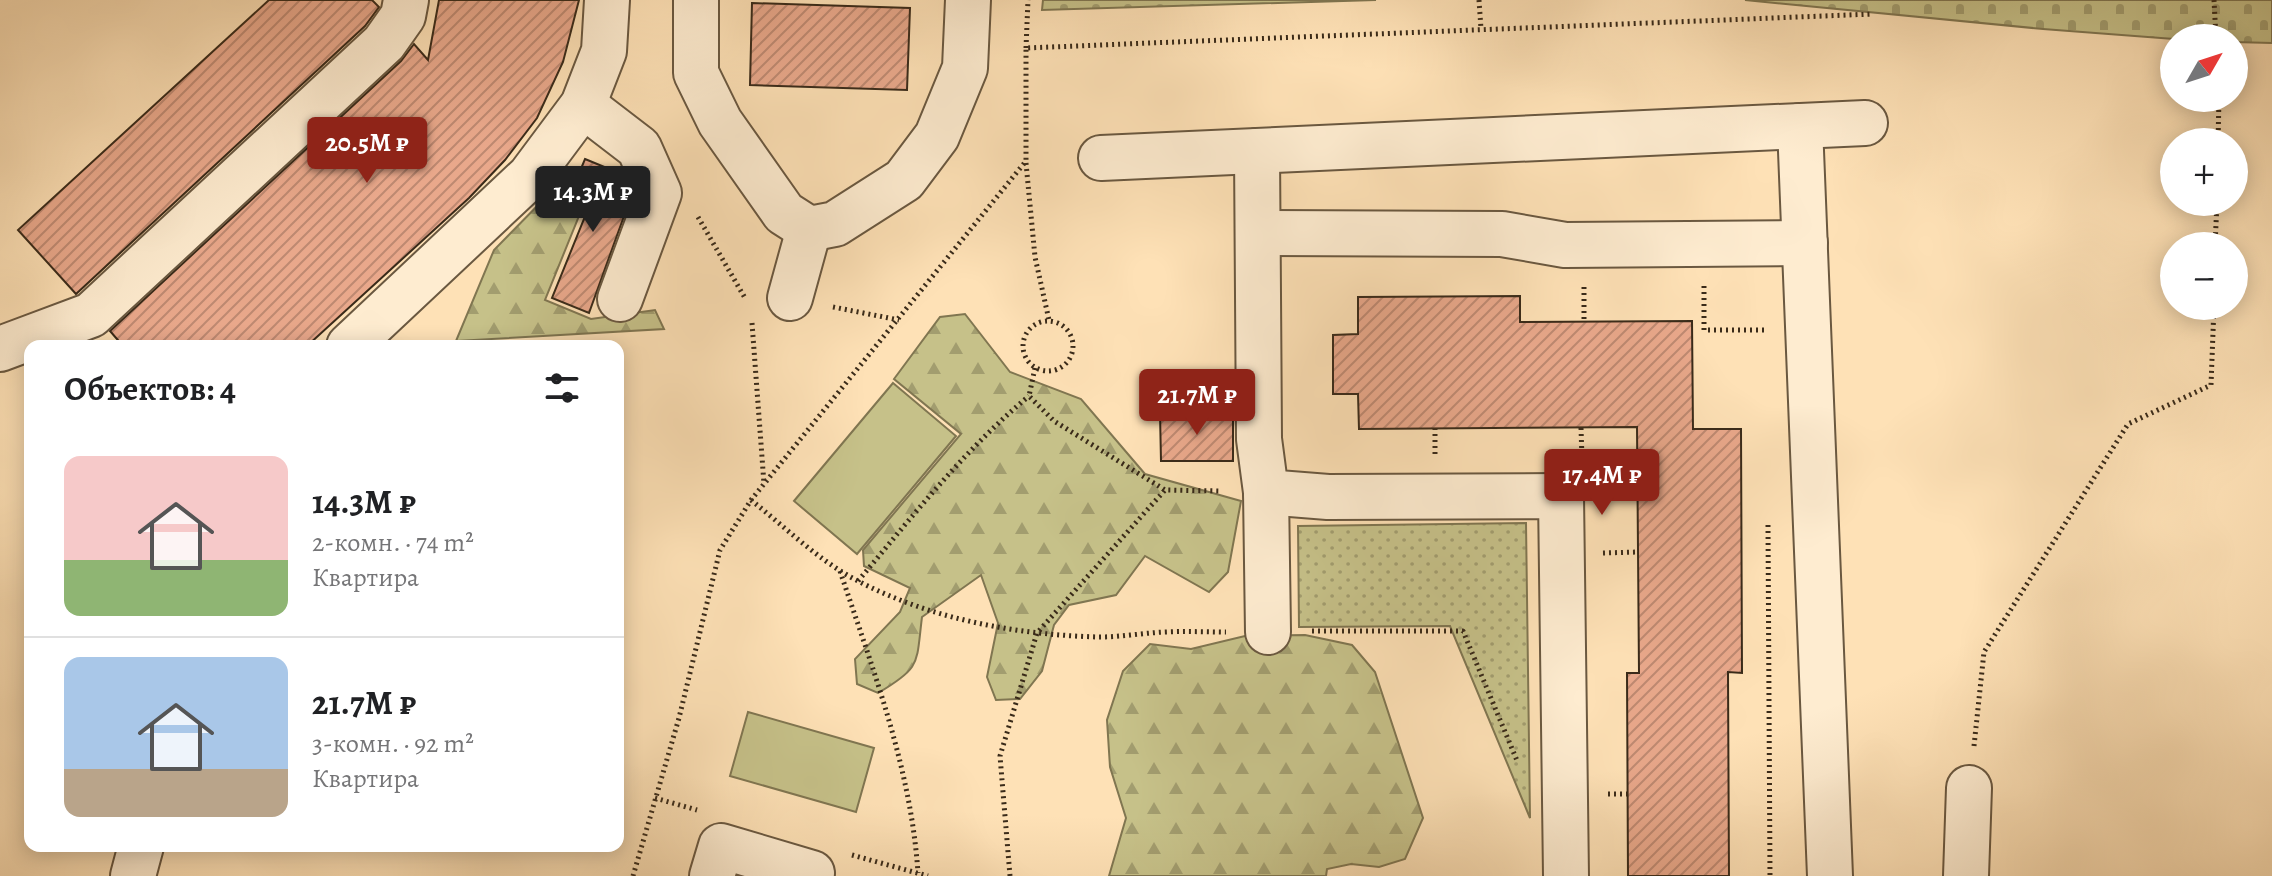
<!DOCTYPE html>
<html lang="ru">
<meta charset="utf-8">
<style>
body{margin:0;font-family:Alegreya,serif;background:#f6f6f6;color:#202124;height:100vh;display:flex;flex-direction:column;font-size:30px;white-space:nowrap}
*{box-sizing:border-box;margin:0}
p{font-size:26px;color:#757577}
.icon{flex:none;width:44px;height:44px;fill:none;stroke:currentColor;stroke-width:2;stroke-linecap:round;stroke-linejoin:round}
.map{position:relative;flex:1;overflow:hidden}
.details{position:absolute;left:24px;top:340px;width:600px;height:512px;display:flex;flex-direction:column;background:#fff;border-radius:16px;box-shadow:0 4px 20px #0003}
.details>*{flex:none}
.needle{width:52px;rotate:51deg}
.fabs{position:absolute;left:2160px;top:24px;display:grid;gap:16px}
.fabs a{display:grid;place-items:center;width:88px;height:88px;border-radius:50%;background:#fff;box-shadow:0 4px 20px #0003;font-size:40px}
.price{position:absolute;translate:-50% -68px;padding:0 18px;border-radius:8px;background:#8f2418;color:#fff;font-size:26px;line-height:52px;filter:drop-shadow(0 2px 4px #0008)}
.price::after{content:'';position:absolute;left:50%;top:48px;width:24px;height:18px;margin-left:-12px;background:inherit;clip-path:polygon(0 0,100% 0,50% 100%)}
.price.active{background:#222;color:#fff}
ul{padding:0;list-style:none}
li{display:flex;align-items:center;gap:24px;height:200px;padding:0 40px}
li+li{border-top:2px solid #e0e0e0}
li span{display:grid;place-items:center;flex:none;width:224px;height:160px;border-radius:16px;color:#555}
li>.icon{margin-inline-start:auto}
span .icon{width:96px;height:96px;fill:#fffc;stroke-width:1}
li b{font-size:34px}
h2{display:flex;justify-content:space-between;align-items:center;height:96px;padding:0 40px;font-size:34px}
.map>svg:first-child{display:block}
.grass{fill:#c6c189;stroke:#807651;stroke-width:2}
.forest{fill:url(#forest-firs);stroke:#807651;stroke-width:2}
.cemetery{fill:url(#cemetery-stones);stroke:#807651;stroke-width:2}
.park{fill:url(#park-dots);stroke:#807651;stroke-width:2}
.building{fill:url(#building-hatch);stroke:#392a19;stroke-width:2}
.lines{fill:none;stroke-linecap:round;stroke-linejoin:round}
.minor-casing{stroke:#6a5840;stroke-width:48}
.path{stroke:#392a19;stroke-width:5;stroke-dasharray:2 4;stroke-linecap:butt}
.minor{stroke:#feecd0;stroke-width:44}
</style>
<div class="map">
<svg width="2272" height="876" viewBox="0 0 2272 876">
<defs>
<pattern id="forest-firs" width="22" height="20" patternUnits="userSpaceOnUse" patternTransform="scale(2)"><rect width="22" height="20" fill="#c6c189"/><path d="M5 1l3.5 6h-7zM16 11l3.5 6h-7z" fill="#a29d6f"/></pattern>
<pattern id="cemetery-stones" width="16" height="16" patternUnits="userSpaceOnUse" patternTransform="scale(2)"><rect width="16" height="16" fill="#c6c189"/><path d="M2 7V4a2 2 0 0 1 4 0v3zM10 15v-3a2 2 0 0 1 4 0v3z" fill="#a29d6f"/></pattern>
<pattern id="park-dots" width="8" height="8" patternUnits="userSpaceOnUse" patternTransform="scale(2)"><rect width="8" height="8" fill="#c6c189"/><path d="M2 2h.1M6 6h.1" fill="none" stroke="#a29d6f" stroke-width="1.8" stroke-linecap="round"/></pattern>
<pattern id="building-hatch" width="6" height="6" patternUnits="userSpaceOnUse" patternTransform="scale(2)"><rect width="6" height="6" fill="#e9a88b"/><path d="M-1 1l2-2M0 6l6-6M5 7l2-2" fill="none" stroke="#be8971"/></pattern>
</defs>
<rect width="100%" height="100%" fill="#fee1b6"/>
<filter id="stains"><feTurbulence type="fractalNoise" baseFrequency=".0025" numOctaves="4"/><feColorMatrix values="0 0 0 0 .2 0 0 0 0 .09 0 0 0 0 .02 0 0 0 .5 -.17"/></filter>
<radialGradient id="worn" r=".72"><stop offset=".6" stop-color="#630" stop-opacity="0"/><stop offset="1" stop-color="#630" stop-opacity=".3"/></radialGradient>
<g class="grass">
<polygon points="893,383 956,436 857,554 794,501"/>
<polygon points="748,712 874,748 856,812 730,776"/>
</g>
<g class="forest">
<polygon points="550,193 583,206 545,300 591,319 655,310 664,329 456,341 494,250"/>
<path d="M965 314 1010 372 1081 399 1145 474 1241 501 1228 572 1209 592 1145 556 1116 595 1069 605 1054 625 1042 671 1020 699 996 700 987 677 998 623 981 575 922 617C916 664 922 667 878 693L857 684 855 659 900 612 910 588 864 566 863 550 961 434 894 379 940 317Z"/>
<polygon points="1305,635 1352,645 1375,672 1423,818 1405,859 1379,867 1351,864 1327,869 1326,876 1109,876 1126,818 1110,767 1107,720 1123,671 1150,644 1191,649 1245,636"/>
</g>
<g class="cemetery">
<polygon points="1043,0 1376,0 1042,10"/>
<polygon points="1745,0 2272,0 2272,43 2234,42 2234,38 2174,39 2043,29"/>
</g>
<polygon class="park" points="1526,523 1530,818 1450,626 1299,627 1298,526"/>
<g class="building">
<polygon points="269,0 372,0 379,7 365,26 76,294 18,230"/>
<polygon points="439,0 579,0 563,62 537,118 505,160 469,198 307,346 123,346 110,331 401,61 414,44 428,60"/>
<polygon points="752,3 910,8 907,90 750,85"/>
<polygon points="585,159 624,175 632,194 589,313 552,298 590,204 570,195"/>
<polygon points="1520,296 1520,322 1692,321 1693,429 1741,429 1742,673 1728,672 1729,876 1628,876 1627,673 1639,673 1637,427 1359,429 1358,394 1333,394 1333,335 1358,334 1358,297"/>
<polygon points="1160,413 1233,413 1233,461 1161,461"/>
</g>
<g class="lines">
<g class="minor-casing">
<g id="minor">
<polyline points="696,0 696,73 720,122 784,213 809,229 835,224 904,180 937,136 965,68 968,0"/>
<polyline points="583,105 639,148 659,193 620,299"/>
<polyline points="1800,126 1830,876"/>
<polyline points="1257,151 1259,439 1266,492 1328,497 1561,496 1566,876"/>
<polyline points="1101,158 1865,123"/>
<polyline points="1258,233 1502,234 1565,245 1805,243"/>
<polyline points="790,298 809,229"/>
<polyline points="349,346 530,176 583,105 604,51 607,0"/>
<polyline points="0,349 91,315 384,43 403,16 406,0"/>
<polyline points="1266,492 1268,632"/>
<polyline points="133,876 141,846"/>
<polyline points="712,876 721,846 812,873 811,876"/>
<polyline points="1966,876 1969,788"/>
</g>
</g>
<g class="path">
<polyline points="1479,0 1481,29"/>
<polyline points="2214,0 2216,38"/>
<polyline points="1026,48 1028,0"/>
<polyline points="2218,142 2219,98"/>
<polyline points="1026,163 1035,257 1049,320"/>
<polyline points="698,217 745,298"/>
<polyline points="2215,246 2217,202"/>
<polyline points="1704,286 1704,330 1767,330"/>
<polyline points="1584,287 1584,321"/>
<polyline points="833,307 899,320"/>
<circle cx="1048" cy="346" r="25"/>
<polyline points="752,323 764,484"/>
<polyline points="1035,368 1029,396 1054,421 1165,490 1221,491"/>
<polyline points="1435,428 1435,455"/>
<polyline points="1581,428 1582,459"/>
<path d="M751 500C785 527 819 561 858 581 931 619 1017 635 1099 637 1121 637 1143 633 1165 632 1186 631 1206 632 1226 632"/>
<polyline points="1768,525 1770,876"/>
<polyline points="1603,553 1638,552"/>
<path d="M840 571C873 670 911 768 918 873"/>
<path d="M858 581C912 517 964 450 1029 396"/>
<polyline points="1312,631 1463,631 1518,763"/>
<polyline points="1974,746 1984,652 2128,424 2211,385 2214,306"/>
<polyline points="1608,794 1627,794"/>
<polyline points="655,798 697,810"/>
<polyline points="852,855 928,876"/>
<polyline points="633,876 679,718 720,550 751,500 1026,161 1026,48 1873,14"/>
<polyline points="1010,876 1000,756 1037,633 1165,490"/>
</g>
<use href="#minor" class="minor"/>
</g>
<rect width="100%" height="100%" filter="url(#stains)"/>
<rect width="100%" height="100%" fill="url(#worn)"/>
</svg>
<div class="fabs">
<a><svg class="needle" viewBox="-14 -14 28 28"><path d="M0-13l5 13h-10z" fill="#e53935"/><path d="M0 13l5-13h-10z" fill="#757577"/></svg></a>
<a>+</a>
<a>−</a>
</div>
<b class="price" style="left:367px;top:185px">20.5M ₽</b>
<b class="price active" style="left:593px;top:234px">14.3M ₽</b>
<b class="price" style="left:1197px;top:437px">21.7M ₽</b>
<b class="price" style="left:1602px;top:517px">17.4M ₽</b>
<section class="details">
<h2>Объектов: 4<svg class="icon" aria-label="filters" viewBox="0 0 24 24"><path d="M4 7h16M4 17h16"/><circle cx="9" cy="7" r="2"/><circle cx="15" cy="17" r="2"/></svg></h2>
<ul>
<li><span style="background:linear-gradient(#f6c9c9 65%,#8fb573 0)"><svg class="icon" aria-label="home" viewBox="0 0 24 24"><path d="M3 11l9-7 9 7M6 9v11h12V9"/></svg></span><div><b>14.3M ₽</b><p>2-комн. · 74 m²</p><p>Квартира</p></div></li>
<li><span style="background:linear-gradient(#a9c7e8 70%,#b9a48a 0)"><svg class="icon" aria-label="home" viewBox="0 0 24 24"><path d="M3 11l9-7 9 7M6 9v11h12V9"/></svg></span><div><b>21.7M ₽</b><p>3-комн. · 92 m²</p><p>Квартира</p></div></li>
</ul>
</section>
</div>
